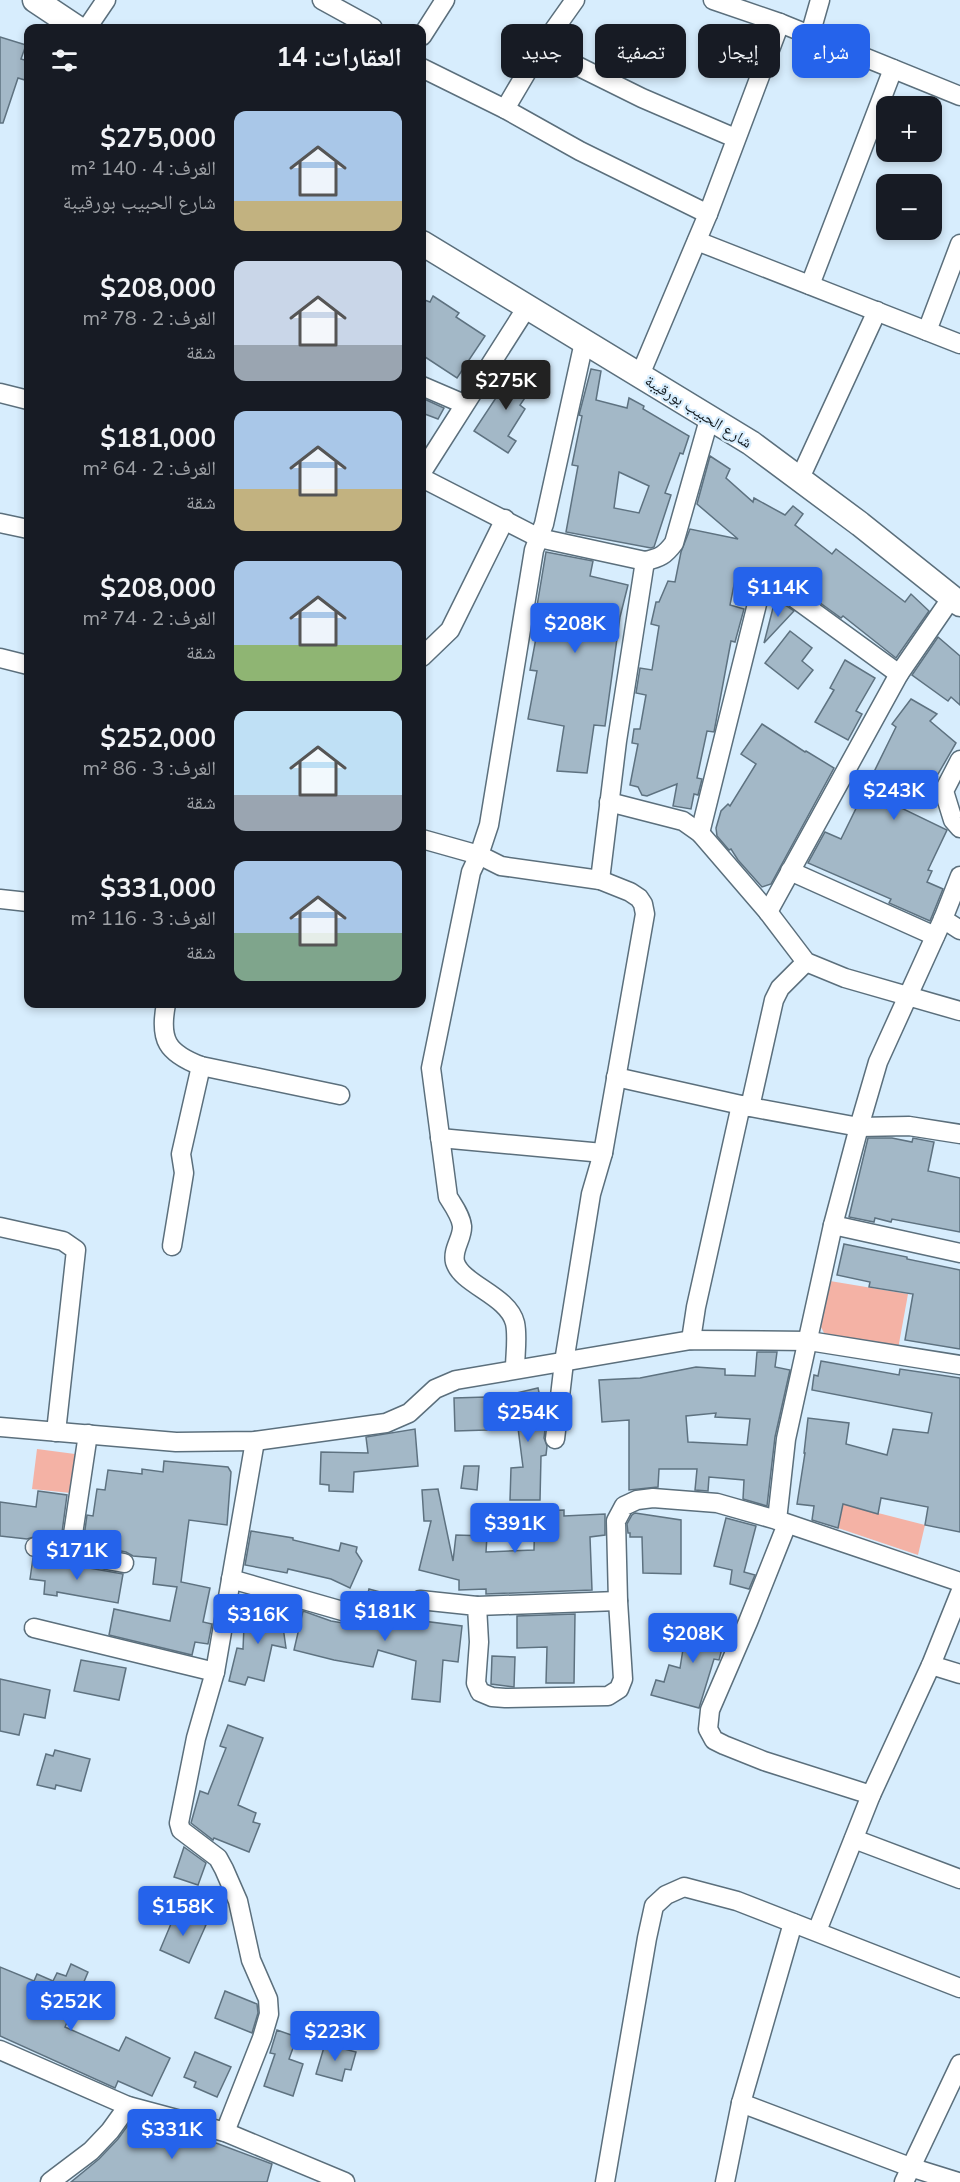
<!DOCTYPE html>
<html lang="ar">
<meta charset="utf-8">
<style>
body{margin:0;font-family:Mulish,"Noto Naskh Arabic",sans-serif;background:#242831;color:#f1f3f6;direction:rtl;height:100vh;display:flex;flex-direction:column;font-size:22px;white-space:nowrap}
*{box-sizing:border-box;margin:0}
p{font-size:20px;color:#9ea1a6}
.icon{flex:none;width:33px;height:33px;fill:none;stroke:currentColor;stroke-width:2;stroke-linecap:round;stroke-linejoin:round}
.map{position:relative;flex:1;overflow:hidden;direction:ltr}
.drawer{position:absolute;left:24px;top:24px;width:402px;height:984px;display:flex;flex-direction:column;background:#171b24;border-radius:12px;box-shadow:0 3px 9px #0003;direction:rtl}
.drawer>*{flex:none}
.guide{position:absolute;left:444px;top:24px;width:426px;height:54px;direction:rtl;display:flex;gap:12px}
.fabs{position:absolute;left:876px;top:96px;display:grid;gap:12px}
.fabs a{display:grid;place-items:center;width:66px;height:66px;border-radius:12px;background:#171b24;box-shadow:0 3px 9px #0003;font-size:30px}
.price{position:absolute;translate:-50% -51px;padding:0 14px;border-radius:6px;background:#2563eb;color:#fff;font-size:20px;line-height:39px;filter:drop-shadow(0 2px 3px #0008)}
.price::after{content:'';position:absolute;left:50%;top:36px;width:18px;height:14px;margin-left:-9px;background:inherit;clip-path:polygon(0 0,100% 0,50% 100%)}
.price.active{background:#222;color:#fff}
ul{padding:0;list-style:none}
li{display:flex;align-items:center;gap:18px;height:150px;padding:0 24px}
li span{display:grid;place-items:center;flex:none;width:168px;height:120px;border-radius:12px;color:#555}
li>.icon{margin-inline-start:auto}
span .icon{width:72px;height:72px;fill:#fffc;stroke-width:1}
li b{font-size:26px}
h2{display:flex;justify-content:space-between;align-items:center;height:72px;padding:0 24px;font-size:26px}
.tag{padding:0 21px;border-radius:12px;background:#171b24;box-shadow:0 3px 9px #0003;font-size:21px;line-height:54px}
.tag.active{background:#2563eb;color:#fff}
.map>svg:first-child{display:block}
.green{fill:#f4b2a5}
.building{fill:#a3b8c7;stroke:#5e7280;stroke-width:1.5;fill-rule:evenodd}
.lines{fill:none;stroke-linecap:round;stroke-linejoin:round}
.minor-casing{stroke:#5b6f7c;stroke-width:21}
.tertiary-casing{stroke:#5b6f7c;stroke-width:27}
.minor{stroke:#fff;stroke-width:18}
.tertiary{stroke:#fff;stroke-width:24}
.labels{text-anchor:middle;stroke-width:4.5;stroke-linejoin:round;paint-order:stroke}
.street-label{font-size:16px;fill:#11191e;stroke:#d7edfd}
</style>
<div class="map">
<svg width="960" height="2182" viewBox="0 0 960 2182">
<rect width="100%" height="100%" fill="#d7edfd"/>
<g class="green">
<polygon points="830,1281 908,1294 898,1349 826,1337 821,1327"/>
<polygon points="37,1449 75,1454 71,1493 32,1489"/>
<polygon points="843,1504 925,1525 918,1555 838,1528"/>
</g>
<g class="building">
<polygon points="0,37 26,45 21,59 28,61 28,81 18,78 3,123 0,123"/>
<polygon points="433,296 459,313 456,317 485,336 457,378 422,355 422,299 430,302"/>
<polygon points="527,368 531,389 520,405 525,409 508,436 516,441 508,453 474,431 513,372"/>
<path d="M591 369 601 371 596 400 627 408 629 398 644 406 643 409 689 436 683 454 680 453 665 493 671 495 654 547 651 548 566 532 578 466 572 465 582 416 579 415ZM619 472 649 486 639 513 614 508Z"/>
<polygon points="422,398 444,408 438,419 422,413"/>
<polygon points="710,456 730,469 726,478 753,502 754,498 785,515 793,506 803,514 795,525 832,554 836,549 905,602 911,594 929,611 896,658 843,616 841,618 787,579 764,568 755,580 736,575 730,605 744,609 735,642 731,641 714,732 707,731 697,778 702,779 698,795 694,794 691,809 673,806 677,784 647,796 642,795 638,787 630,785 638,744 632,743 634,729 640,729 646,695 636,693 640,668 652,670 659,626 651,624 656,602 659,602 668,581 675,582 681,552 690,529 738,539 697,504"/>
<polygon points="546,552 593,561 590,576 628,585 620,617 605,726 594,725 587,773 557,771 564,726 528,719 537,671 530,670 542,606 537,606"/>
<polygon points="779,601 794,611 764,643 774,604"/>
<polygon points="790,631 812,648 802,661 813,670 798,689 765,663"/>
<polygon points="938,637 960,656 960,705 951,697 948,701 912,675"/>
<polygon points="845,660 875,678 856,711 862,714 848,740 815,722 834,690 830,688"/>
<polygon points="911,699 937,714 930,721 956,743 934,781 911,775 895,805 947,830 928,870 932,871 927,882 943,889 930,921 889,903 891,899 808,863 825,832 841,839 896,727 892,724"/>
<polygon points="762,724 805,752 806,751 834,768 771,884 762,887 738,860 731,849 729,850 717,836 716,828 721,811 728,804 730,806 756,764 741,754"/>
<polygon points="868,1138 892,1138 912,1142 913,1138 934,1142 928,1171 960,1178 960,1232 892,1219 891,1222 875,1218 874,1222 849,1217"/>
<polygon points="844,1244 907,1257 907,1259 960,1270 960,1349 905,1340 913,1294 869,1287 870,1282 837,1275"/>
<path d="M757 1352H777L775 1367 790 1370 775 1437 767 1506 743 1499 744 1480 709 1477 708 1491 695 1490 697 1469H659L658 1487 629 1490V1420L602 1422 599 1380 640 1378 696 1367 725 1369V1375L755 1376ZM716 1413 715 1417 750 1419 747 1445 688 1442 686 1416Z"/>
<polygon points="821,1361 899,1375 900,1369 960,1378 960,1532 925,1525 928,1507 881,1498 878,1514 843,1504 838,1528 812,1520 814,1506 797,1504 805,1453 804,1453 808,1418 849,1423 846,1444 887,1455 893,1429 928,1433 932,1413 812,1390 814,1375 818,1376"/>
<polygon points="538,1388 546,1422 544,1438 547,1446 546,1455 541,1456 540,1500 510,1500 511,1468 523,1467 518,1428 512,1429 504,1396"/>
<polygon points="486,1397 487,1430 455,1431 454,1398"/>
<polygon points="415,1429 418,1466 354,1472 353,1492 329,1491 329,1485 320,1484 321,1452 368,1453 366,1437"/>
<polygon points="164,1461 228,1467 231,1472 227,1525 189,1520 181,1582 210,1588 203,1622 212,1624 208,1644 195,1642 192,1655 109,1635 114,1609 170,1621 177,1587 153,1584 156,1558 133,1556 126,1552 83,1544 87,1515 93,1516 97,1489 105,1490 108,1470 142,1474 142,1469 163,1472"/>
<polygon points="464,1466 479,1466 477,1490 461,1488"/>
<polygon points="438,1489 453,1561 456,1535 487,1536 486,1552 534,1550 535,1511 564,1510 564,1516 605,1514 605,1535 590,1537 592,1590 486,1594 486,1589 459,1590 459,1580 419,1570 431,1521 424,1521 422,1490"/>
<polygon points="38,1491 67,1495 61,1540 37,1536 27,1539 0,1536 0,1502 36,1507"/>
<polygon points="635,1513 681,1520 681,1574 643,1573 642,1537 630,1537 630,1533 628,1533 627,1524 632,1515"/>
<polygon points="726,1518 756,1526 744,1572 755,1575 749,1589 730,1584 732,1570 714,1566"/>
<polygon points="251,1531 293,1538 293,1540 339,1551 341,1543 357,1547 356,1552 362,1561 350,1588 331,1579 288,1569 287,1573 245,1565"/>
<polygon points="33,1558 123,1574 118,1603 57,1592 57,1596 44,1594 45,1581 30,1579"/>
<polygon points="369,1589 395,1596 391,1612 423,1619 423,1621 462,1626 458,1662 443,1660 440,1702 412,1699 416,1661 378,1650 373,1667 334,1660 294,1650 303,1611 331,1621 360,1626"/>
<polygon points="280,1606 286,1648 272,1645 264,1681 248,1677 245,1685 229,1681 237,1648 243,1649 244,1626 249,1625 250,1616 260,1608"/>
<polygon points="575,1614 574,1683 546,1683 547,1647 517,1648 517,1616"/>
<polygon points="688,1618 728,1626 719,1660 714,1659 699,1708 651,1695 656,1680 664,1682 669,1665 680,1668"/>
<polygon points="492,1656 515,1657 514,1687 491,1684"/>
<polygon points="81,1660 126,1668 119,1700 74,1691"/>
<polygon points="0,1679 50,1690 45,1718 24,1714 19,1735 0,1731"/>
<polygon points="228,1725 263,1738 238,1805 256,1813 253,1822 260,1824 249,1852 214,1838 213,1840 191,1823 200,1791 208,1794 226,1748 220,1746"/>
<polygon points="55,1750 90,1759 81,1791 56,1785 55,1789 37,1785 46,1754 53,1756"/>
<polygon points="184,1847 206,1863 198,1885 174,1877"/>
<polygon points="176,1912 206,1925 189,1963 160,1950"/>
<polygon points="71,1964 88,1972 65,2027 119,2051 126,2037 170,2058 152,2096 118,2081 115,2088 0,2036 0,1967 34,1981 37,1974 53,1981 57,1973 66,1976"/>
<polygon points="225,1991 257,2004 258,2013 252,2033 215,2018"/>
<polygon points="277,2030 297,2037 289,2059 303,2064 293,2096 264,2086 275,2054 270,2053"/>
<polygon points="325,2044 356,2052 351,2070 345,2069 342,2081 316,2074"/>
<polygon points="195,2052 231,2067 217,2097 194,2087 196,2082 184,2077"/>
<polygon points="131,2121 216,2143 272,2164 267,2182 71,2182 99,2159 118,2139"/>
</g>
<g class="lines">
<g class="minor-casing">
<g id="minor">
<polyline points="322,0 373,28"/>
<polyline points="713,0 780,23 960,96"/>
<polyline points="87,28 106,0"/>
<polyline points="810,35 820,0"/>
<polyline points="422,36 445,0"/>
<polyline points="541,48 642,98 735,138"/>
<polyline points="422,68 505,109 580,151 708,214"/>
<polyline points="505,109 541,48 575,0"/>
<polyline points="697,241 960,344"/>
<polyline points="810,285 893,69"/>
<polyline points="927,331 960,244"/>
<polyline points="640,375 708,214 780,23"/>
<polyline points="422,386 464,404"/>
<polyline points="0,393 28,400"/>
<polyline points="422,472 527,307"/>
<path d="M422 478 539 538 645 561C660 558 665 555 674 543L710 416"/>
<polyline points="800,478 877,311"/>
<polyline points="0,523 28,529"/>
<polyline points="422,657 450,630 505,519"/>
<polyline points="0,658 28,665"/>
<polyline points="960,760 944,791 953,820 960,828"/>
<polyline points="609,802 683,821 700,833 768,912 806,962 845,978 960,1011"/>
<polyline points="700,833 760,592 768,582 782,589 899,674"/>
<polyline points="422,839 479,855 501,866 600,880 630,892 639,898 643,904 645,914 603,1153 591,1194 564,1362 555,1439"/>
<polyline points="790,871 935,936"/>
<polyline points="600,880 617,741 645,561"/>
<polyline points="0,899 28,902"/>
<polyline points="768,912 899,674 952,597"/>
<polyline points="943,919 960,930"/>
<path d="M166 1004C159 1040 167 1053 201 1066L340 1095"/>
<polyline points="616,1077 750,1107 859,1127 909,1126 960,1134"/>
<polyline points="750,1107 774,1000 780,988 806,962"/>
<polyline points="440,1138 603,1153"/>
<polyline points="833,1225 960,1253"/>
<polyline points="0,1227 63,1241 76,1250 56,1432"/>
<polyline points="172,1246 184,1173 181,1154 201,1066"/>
<polyline points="691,1340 696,1307 741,1105"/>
<path d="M515 1369C515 1355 518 1337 515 1323 508 1295 462 1285 455 1262 452 1249 463 1238 462 1226 461 1216 453 1205 448 1197L431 1068 471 872 479 855 489 825 534 550 544 524 584 342"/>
<polyline points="0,1427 176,1442 255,1441 386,1423 409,1413 435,1389 456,1380 691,1340 809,1341 960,1365"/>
<polyline points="777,1520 786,1439 833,1225 859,1127 878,1062 943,919 960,876"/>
<polyline points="787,1524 748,1622 710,1710 708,1729 714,1740 724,1745 764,1761 871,1795"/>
<polyline points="35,1547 124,1563"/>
<polyline points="70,1554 88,1434"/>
<polyline points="231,1579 346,1612"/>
<polyline points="420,1600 477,1606 479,1642 476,1683 480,1692 492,1697 505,1698 608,1696 619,1689 623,1679 618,1601 616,1521 624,1506 637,1500 653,1498 717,1503 777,1520 960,1582"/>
<polyline points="477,1606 618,1601"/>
<polyline points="34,1628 215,1672"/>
<polyline points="931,1665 960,1674"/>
<polyline points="854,1839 960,1879"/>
<polyline points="817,1931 871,1795 931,1665 960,1593"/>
<polyline points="0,2050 128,2106 225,2132 345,2182"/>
<polyline points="741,2103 910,2167 958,2182"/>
<polyline points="225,2132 262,2038 269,2014 268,1999 251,1960 238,1901 224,1869 218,1858 181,1830 179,1823 196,1738 215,1672 255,1441"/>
<polyline points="50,2182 91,2151 110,2131 128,2106"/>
<polyline points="605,2182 647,1938 654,1906 666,1895 684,1887 737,1901 960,1988"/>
<polyline points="725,2182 741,2103 793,1923"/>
<polyline points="904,2182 960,2064"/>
</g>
</g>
<g class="tertiary-casing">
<g id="tertiary">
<polyline points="35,0 77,28"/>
<polyline points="422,243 751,443 860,524 960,604"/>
</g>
</g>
<use href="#minor" class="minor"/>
<use href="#tertiary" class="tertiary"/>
</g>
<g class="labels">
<g class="street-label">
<text transform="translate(699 411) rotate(32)" y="6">شارع الحبيب بورقيبة</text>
</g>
</g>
</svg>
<div class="fabs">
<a>+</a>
<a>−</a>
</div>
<b class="price active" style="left:506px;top:411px">$275K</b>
<b class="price" style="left:778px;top:618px">$114K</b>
<b class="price" style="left:575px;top:654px">$208K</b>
<b class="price" style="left:894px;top:821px">$243K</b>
<b class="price" style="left:528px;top:1443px">$254K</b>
<b class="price" style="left:515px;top:1554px">$391K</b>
<b class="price" style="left:77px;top:1581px">$171K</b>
<b class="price" style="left:385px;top:1642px">$181K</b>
<b class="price" style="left:258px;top:1645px">$316K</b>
<b class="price" style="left:693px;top:1664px">$208K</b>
<b class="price" style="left:183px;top:1937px">$158K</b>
<b class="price" style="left:71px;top:2032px">$252K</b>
<b class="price" style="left:335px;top:2062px">$223K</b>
<b class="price" style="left:172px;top:2160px">$331K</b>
<div class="guide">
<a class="tag active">شراء</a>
<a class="tag">إيجار</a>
<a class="tag">تصفية</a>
<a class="tag">جديد</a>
</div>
<section class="drawer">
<h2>العقارات: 14<svg class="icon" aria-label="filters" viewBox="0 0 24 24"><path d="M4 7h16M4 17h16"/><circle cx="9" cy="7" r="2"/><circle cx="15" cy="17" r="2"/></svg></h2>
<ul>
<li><span style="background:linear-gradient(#a9c7e8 75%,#c2b280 0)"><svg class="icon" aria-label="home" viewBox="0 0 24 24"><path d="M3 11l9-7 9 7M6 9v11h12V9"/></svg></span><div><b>$275,000</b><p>الغرف: 4 · 140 m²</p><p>شارع الحبيب بورقيبة</p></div></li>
<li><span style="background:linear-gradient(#c9d6e8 70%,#9aa5b1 0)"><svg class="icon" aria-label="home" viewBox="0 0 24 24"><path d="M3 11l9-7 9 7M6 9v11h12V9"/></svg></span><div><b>$208,000</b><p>الغرف: 2 · 78 m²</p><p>شقة</p></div></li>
<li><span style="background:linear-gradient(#a9c7e8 65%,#c2b280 0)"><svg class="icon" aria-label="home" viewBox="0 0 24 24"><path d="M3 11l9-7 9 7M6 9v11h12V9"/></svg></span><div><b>$181,000</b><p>الغرف: 2 · 64 m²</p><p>شقة</p></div></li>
<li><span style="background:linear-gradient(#a9c7e8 70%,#8fb573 0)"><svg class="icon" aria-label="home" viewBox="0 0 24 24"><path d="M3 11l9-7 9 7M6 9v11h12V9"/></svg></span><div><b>$208,000</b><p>الغرف: 2 · 74 m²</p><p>شقة</p></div></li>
<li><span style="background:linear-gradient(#bfe0f5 70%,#9aa5b1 0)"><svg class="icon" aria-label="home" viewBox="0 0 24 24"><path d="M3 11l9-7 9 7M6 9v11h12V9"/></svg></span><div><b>$252,000</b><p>الغرف: 3 · 86 m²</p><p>شقة</p></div></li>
<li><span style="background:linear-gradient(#a9c7e8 60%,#7fa58c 0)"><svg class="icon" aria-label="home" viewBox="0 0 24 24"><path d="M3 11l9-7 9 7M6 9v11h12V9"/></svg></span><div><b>$331,000</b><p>الغرف: 3 · 116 m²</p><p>شقة</p></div></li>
</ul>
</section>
</div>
